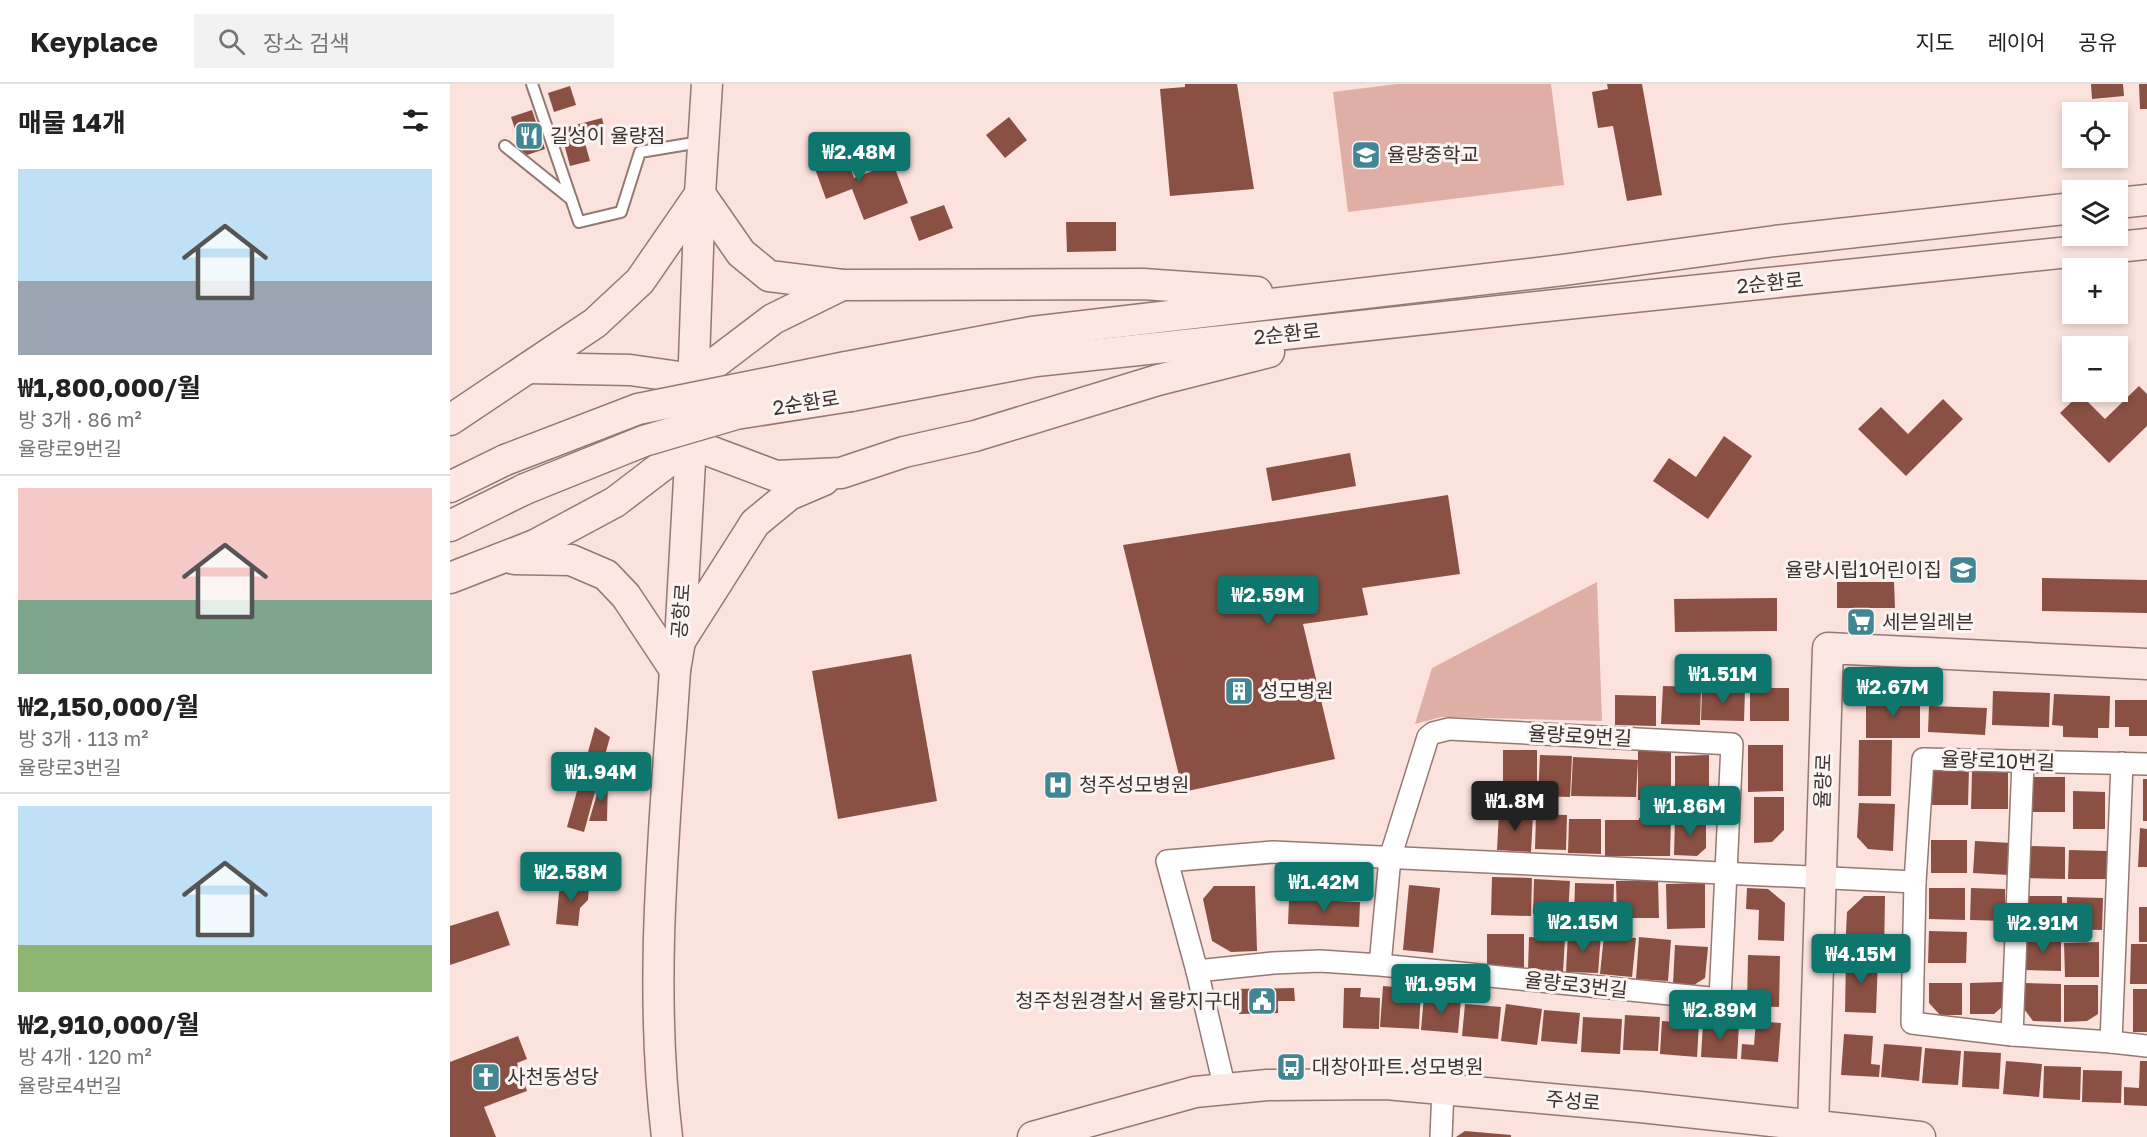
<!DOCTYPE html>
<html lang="ko">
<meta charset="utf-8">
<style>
body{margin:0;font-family:"Golos Text","Noto Sans KR",sans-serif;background:#f2f2f2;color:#222;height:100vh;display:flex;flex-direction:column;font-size:22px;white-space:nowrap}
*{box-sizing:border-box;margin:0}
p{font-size:20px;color:#767676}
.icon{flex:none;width:33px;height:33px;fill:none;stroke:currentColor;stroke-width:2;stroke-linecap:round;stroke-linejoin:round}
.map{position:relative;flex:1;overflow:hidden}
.side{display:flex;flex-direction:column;background:#fff;width:450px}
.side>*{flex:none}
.controls{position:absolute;left:1612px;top:18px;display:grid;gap:12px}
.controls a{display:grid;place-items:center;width:66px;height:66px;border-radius:0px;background:#fff;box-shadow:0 3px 9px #0003;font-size:30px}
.price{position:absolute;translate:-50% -51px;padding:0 14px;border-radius:6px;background:#0f766e;color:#fff;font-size:20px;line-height:39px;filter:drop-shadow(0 2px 3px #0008)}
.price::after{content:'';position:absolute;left:50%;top:36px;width:18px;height:14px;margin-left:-9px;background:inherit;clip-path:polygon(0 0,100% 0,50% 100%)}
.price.selected{background:#222;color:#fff}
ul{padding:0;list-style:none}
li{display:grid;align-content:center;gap:12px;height:318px;padding:0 18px}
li+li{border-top:2px solid #e0e0e0}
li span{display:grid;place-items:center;height:186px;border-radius:0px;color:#555}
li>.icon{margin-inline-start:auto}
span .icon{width:108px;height:108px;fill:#fffc;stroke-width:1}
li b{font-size:26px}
h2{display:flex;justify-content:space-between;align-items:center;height:72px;padding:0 18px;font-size:26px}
header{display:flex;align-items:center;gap:36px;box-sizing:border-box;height:84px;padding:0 30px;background:#fff;border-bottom:2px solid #e0e0e0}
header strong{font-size:28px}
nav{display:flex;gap:33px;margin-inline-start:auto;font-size:21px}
.search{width:420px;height:54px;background:#f2f2f2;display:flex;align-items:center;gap:15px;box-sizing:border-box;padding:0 21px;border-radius:0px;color:#767676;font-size:22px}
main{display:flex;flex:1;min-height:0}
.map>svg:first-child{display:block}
.green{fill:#dfaea4}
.building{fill:#8b5044}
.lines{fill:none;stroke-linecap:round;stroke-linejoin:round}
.lane-casing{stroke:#947973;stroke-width:14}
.street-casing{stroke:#947973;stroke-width:24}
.secondary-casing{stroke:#947973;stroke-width:33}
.lane{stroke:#fff;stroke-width:10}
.street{stroke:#fff;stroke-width:21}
.secondary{stroke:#fce7e3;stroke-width:30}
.secondary-bridge-casing{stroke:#947973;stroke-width:33;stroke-linecap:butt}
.secondary-bridge{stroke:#fce7e3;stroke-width:30}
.labels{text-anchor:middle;stroke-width:6;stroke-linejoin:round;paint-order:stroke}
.poi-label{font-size:20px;fill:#3e322f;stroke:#faf4f3;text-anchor:start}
.street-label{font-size:20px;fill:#3e322f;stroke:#faf4f3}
</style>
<header>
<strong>Keyplace</strong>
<div class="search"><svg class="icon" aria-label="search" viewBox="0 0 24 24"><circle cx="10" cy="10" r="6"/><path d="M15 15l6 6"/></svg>장소 검색</div>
<nav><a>지도</a><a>레이어</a><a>공유</a></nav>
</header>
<main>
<section class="side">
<h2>매물 14개<svg class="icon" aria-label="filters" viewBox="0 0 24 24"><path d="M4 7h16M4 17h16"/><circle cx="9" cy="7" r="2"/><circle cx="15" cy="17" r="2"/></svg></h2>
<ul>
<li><span style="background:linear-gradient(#bfe0f5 60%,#9aa5b1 0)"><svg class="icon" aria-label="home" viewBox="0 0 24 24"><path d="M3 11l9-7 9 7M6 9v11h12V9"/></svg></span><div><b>₩1,800,000/월</b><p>방 3개 · 86 m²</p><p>율량로9번길</p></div></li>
<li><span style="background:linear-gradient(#f6c9c9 60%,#7fa58c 0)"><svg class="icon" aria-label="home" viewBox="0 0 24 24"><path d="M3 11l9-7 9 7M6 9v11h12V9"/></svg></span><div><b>₩2,150,000/월</b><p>방 3개 · 113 m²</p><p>율량로3번길</p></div></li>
<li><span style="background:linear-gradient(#bfe0f5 75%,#8fb573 0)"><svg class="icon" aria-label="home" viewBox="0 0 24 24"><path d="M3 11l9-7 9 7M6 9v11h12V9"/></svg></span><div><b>₩2,910,000/월</b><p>방 4개 · 120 m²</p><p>율량로4번길</p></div></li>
</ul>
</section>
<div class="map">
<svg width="1697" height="1053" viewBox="0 0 1697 1053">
<rect width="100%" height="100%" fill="#fbe2dd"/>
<g class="green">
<polygon points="947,0 1101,0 1114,101 898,128 883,8"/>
<polygon points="1147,498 1152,637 991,633 965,640 982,584"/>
</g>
<g class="building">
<polygon points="735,0 787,0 804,105 720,112 710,5 735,3"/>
<polygon points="1157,0 1192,0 1212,111 1177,117 1163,42 1148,44 1142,8 1158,5"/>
<polygon points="1641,0 1673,0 1674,12 1642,15"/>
<polygon points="1689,0 1697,0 1697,25 1690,25"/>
<polygon points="120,2 126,21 104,28 98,9"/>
<polygon points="82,26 95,65 74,72 61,33"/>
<polygon points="559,33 577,56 555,74 536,51"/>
<polygon points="152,34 155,46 133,52 140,77 120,82 110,45"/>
<polygon points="391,59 404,94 443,79 458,119 414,136 402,105 376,115 360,71"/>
<polygon points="494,121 503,144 469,157 460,133"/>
<polygon points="616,138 666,138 666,167 617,168"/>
<polygon points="1689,302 1697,310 1697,342 1659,379 1610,329 1630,310 1655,335"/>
<polygon points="1493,315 1513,335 1456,392 1408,345 1431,323 1458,350"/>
<polygon points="1274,352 1302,372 1258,435 1203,397 1219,374 1246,393"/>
<polygon points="900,369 906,402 822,417 816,384"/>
<polygon points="998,411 1010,490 912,504 918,531 853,540 885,675 733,708 673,461"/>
<polygon points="1592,494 1697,496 1697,529 1592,527"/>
<polygon points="1387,498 1444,498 1445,524 1387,524"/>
<polygon points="1327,514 1327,547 1225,548 1224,515"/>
<polygon points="461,570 487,717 388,735 362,587"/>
<polygon points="1213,602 1251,603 1250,641 1211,640"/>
<polygon points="1252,604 1295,606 1294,637 1251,636"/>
<rect x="1300" y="604" width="39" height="33"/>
<polygon points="1543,607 1600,609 1599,643 1542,641"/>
<polygon points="1604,610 1660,612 1659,644 1648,644 1648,654 1613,653 1613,642 1602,641"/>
<polygon points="1165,611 1206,612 1206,642 1165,641"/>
<rect x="1416" y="614" width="54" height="40"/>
<polygon points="1665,616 1697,616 1697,652 1679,652 1679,643 1665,643"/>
<polygon points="1479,622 1537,624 1535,651 1478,648"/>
<polygon points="145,643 160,653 134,748 117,743"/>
<polygon points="1409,656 1442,656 1441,712 1408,712"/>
<polygon points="1298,661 1333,661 1333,707 1298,708"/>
<rect x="1053" y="666" width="34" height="45"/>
<rect x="1188" y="667" width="33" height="49"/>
<polygon points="1090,671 1122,672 1120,713 1088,712"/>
<polygon points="1259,671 1259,713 1225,713 1225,672"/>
<polygon points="1123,673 1188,676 1186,713 1121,712"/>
<polygon points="1482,683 1519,684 1518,721 1481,721"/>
<polygon points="1522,688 1558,688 1558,725 1521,725"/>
<polygon points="152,693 158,693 157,737 139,737"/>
<rect x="1580" y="693" width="35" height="35"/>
<rect x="1693" y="695" width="4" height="42"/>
<polygon points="1623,707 1655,708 1655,745 1623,745"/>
<polygon points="1304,713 1334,713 1334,746 1322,758 1304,759"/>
<polygon points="1409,719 1445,720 1443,767 1418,765 1407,753"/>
<polygon points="1049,729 1083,731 1081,768 1047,766"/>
<polygon points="1086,730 1117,731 1116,766 1085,765"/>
<polygon points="1189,734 1221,734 1220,772 1155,772 1155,736 1189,736"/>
<polygon points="1225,734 1256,735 1256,764 1247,772 1224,771"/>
<polygon points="1119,735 1151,735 1151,770 1118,769"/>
<polygon points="1690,744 1697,745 1697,783 1688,783"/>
<rect x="1481" y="756" width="36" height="33"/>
<polygon points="1525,757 1561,759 1559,791 1523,789"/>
<polygon points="1578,762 1615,763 1615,795 1577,794"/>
<polygon points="1619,766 1657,767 1656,795 1618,795"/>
<polygon points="1042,793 1082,794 1081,832 1041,831"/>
<polygon points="1084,795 1120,797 1118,831 1083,830"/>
<polygon points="1166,797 1208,797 1209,834 1167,834"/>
<polygon points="110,799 139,802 138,816 130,824 128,842 106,840"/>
<polygon points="1125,799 1164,800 1163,835 1124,834"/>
<polygon points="1255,799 1255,844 1217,845 1216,800"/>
<polygon points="959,801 990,804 983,869 953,866"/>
<polygon points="764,802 805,802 807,867 781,868 762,857 753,815"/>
<polygon points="1297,804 1318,805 1335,819 1334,857 1308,856 1309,826 1296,825"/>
<polygon points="1479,804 1515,804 1515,836 1479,835"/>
<polygon points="1521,804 1555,805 1555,837 1520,836"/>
<polygon points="1414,812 1435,812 1434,870 1395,869 1397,828"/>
<polygon points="1576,812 1612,812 1612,846 1576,845"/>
<polygon points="1617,813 1653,814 1652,846 1617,845"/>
<polygon points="839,815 910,818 909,843 838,840"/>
<rect x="1689" y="823" width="8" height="35"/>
<polygon points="48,827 60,861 0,881 0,842"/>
<polygon points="1479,847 1517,848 1516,879 1478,879"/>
<polygon points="1118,849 1151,851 1148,889 1116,888"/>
<polygon points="1037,850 1074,850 1074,884 1037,883"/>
<polygon points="1154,851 1186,854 1182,893 1150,890"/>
<polygon points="1079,853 1115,855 1113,888 1078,886"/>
<polygon points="1189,853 1221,856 1218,897 1186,895"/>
<polygon points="1575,853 1611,853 1611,887 1574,886"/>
<polygon points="1649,858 1649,893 1615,893 1614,859"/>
<polygon points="1681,860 1697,860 1697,900 1680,900"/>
<polygon points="1225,861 1258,863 1255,894 1244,901 1223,900"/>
<polygon points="1298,871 1330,872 1329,923 1297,922"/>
<polygon points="1396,874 1428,874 1426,929 1395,928"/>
<polygon points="1552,898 1552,923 1544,930 1520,930 1520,899"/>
<polygon points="1479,899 1512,899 1512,931 1490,931 1479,919"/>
<polygon points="1574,899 1611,900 1611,938 1583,937 1574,925"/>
<polygon points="1614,901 1648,901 1648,930 1637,937 1614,938"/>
<polygon points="933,902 971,905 969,945 930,943"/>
<polygon points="844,904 845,917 828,917 828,929 789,930 788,914 781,914 781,905"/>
<polygon points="894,904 911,904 910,913 930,914 929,945 893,944"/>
<rect x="1683" y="905" width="14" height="43"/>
<polygon points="974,912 1011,916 1008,949 971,946"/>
<polygon points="1015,920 1051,923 1048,955 1012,952"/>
<polygon points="1056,920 1092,925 1087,961 1051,957"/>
<polygon points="1094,926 1130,929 1127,960 1091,957"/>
<polygon points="1175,931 1210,933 1208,967 1173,966"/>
<polygon points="1133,933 1172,935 1170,970 1131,968"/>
<polygon points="1212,937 1249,940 1247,973 1210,970"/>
<polygon points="1306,937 1331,939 1328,978 1291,975 1292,960 1304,961"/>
<polygon points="1253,939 1289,940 1287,975 1251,973"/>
<polygon points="1394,950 1423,952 1421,980 1430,981 1429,993 1391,991"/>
<polygon points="68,952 77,975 67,979 77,1007 34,1023 46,1053 0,1053 0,978"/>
<polygon points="1434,960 1472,963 1469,997 1431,993"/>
<polygon points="1475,964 1511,967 1508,1001 1472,999"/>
<polygon points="1514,967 1551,969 1549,1005 1512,1003"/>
<polygon points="1556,977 1592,980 1589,1013 1553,1010"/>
<polygon points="1690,977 1697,977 1697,1022 1674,1021 1674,1003 1689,1004"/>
<polygon points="1594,982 1631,983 1630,1016 1593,1014"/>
<polygon points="1633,986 1672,987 1671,1019 1632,1018"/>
<polygon points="1015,1047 1061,1051 1061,1053 1006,1053"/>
</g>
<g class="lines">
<g class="lane-casing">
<g id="lane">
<polyline points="82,0 129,138 171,128 190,68 250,58"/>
<polyline points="55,62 121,115"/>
</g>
</g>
<g class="street-casing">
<g id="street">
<path d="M1672 679 1661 958 1562 951 1462 939 1465 798 1473 675C1548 677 1622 678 1697 680"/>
<polyline points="747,887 823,879 870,877 930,881 1270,915 1282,660 999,645 983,649 978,653 940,774 930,881"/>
<polyline points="1562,951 1573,678"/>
<polyline points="1661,958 1697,962"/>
<polyline points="775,1005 747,887 717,777 823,768 1465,798"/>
<polyline points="991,1053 993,1006"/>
</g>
</g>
<g class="secondary-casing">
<g id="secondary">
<polyline points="1668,119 1697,116"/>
<polyline points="396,283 582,248 1113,186 1325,157 1623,124"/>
<polyline points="78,284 180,286 244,295 323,235 392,201"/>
<polyline points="401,312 586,277 1115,220 1697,160"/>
<polyline points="0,336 145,239 190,197 250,110 291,169 319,192 392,201 693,200 807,208"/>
<polyline points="0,403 55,376"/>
<polyline points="0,442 75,405"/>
<polyline points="64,475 121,476 156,491 176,512 225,586"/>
<polyline points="0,494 85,461 165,418 241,360 326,392 391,389 454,368 525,352 708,296 819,268"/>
<polyline points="232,554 305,439 339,411 374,396"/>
<polyline points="1363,1042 1378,564 1697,580"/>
<path d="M217 1053C198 898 215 741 225 586L230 557 241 360 250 110 257 0"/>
<polyline points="583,1053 745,1008 817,1001 936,1000 1190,1023 1470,1053"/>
</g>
</g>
<use href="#lane" class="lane"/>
<use href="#street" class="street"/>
<use href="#secondary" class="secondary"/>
<g class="secondary-bridge-casing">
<g id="secondary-bridge">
<polyline points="55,376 188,325 396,283"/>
<polyline points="75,405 194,357 286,330 401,312"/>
</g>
</g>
<use href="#secondary-bridge" class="secondary-bridge"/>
</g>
<defs>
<g id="restaurant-square" transform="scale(1.5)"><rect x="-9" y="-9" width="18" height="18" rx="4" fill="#428694" stroke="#faf4f3"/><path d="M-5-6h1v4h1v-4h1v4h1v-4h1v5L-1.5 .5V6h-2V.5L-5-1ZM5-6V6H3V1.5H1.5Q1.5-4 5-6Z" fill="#fff"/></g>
<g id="school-square" transform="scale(1.5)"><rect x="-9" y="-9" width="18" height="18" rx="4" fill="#428694" stroke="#faf4f3"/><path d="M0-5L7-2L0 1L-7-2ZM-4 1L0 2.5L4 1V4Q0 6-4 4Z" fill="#fff"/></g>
<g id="supermarket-square" transform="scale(1.5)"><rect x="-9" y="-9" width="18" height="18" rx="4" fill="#428694" stroke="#faf4f3"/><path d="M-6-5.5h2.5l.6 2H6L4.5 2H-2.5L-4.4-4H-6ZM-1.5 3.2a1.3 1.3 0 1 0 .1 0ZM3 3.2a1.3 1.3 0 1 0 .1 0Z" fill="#fff"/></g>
<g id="building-square" transform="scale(1.5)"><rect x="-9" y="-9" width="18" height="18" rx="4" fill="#428694" stroke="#faf4f3"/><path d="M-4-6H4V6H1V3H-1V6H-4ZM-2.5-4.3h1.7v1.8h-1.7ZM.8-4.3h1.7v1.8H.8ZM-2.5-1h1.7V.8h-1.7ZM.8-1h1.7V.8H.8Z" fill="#fff"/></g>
<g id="hospital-square" transform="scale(1.5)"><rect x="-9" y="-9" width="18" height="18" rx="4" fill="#428694" stroke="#faf4f3"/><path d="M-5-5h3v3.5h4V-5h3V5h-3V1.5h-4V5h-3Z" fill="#fff"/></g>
<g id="civic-square" transform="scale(1.5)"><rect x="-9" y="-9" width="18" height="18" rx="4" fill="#428694" stroke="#faf4f3"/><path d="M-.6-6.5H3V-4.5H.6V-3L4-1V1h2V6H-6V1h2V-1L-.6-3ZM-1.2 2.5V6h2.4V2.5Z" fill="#fff"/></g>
<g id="bus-square" transform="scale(1.5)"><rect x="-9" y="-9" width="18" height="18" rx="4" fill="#428694" stroke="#faf4f3"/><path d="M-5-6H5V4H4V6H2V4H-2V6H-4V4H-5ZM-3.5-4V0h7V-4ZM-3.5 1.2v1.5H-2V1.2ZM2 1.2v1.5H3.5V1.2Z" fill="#fff"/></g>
<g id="church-square" transform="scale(1.5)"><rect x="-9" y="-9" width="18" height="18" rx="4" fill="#428694" stroke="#faf4f3"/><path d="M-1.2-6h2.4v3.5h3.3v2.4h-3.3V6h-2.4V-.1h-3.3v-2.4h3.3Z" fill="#fff"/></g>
</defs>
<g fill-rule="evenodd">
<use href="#restaurant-square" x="79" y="52"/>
<use href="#school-square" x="916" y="71"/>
<use href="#school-square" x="1513" y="486"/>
<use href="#supermarket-square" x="1411" y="538"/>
<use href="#building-square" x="789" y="607"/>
<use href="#hospital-square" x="608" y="701"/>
<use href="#civic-square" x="812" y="917"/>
<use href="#bus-square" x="841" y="983"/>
<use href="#church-square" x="36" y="993"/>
</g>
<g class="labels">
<g class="poi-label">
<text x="100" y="59">길성이 율량점</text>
<text x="937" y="78">율량중학교</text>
<text x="1492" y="493" text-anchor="end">율량시립1어린이집</text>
<text x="1432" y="545">세븐일레븐</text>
<text x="810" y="614">성모병원</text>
<text x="629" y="708">청주성모병원</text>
<text x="791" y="924" text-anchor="end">청주청원경찰서 율량지구대</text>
<text x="862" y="990">대창아파트.성모병원</text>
<text x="57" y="1000">사천동성당</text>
</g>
<g class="street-label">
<text transform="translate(1320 199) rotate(-6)" y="7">2순환로</text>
<text transform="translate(837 250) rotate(-6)" y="7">2순환로</text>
<text transform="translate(356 319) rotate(-9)" y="7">2순환로</text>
<text transform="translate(231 527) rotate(-86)" y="7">공항로</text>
<text transform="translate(1130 652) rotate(3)" y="7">율량로9번길</text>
<text transform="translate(1548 677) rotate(2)" y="7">율량로10번길</text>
<text transform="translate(1373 697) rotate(-88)" y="7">율량로</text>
<text transform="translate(1126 901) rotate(6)" y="7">율량로3번길</text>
<text transform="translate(1123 1017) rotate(5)" y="7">주성로</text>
</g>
</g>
</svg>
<div class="controls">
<a><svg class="icon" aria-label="locate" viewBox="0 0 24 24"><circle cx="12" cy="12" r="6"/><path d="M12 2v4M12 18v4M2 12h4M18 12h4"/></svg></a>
<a><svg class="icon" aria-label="layers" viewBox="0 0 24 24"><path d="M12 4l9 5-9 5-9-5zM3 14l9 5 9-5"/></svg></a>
<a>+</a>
<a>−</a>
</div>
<b class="price" style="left:409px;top:99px">₩2.48M</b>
<b class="price" style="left:818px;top:542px">₩2.59M</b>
<b class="price" style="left:1273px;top:621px">₩1.51M</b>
<b class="price" style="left:1443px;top:634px">₩2.67M</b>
<b class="price" style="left:151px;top:719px">₩1.94M</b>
<b class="price selected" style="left:1065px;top:748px">₩1.8M</b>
<b class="price" style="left:1240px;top:753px">₩1.86M</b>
<b class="price" style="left:121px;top:819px">₩2.58M</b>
<b class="price" style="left:874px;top:829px">₩1.42M</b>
<b class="price" style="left:1133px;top:869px">₩2.15M</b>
<b class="price" style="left:1593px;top:870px">₩2.91M</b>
<b class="price" style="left:1411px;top:901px">₩4.15M</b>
<b class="price" style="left:991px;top:931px">₩1.95M</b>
<b class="price" style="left:1270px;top:957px">₩2.89M</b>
</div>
</main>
